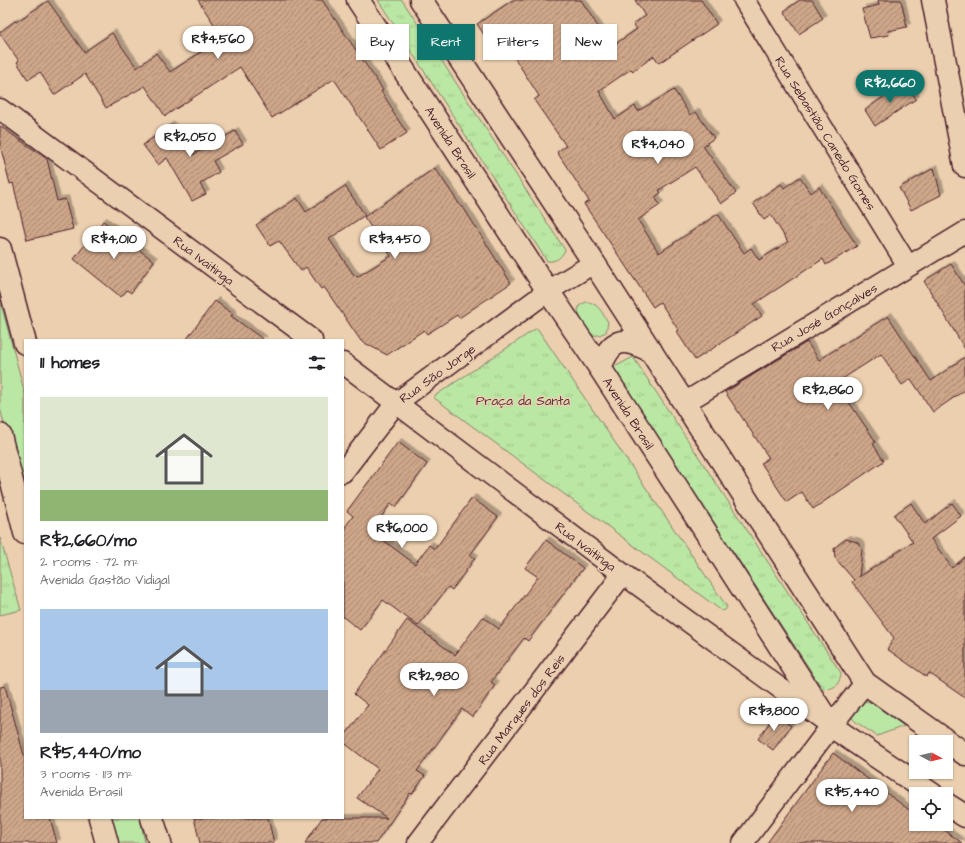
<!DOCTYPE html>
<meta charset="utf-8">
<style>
body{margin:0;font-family:"Architects Daughter",sans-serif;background:#f6f6f6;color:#202124;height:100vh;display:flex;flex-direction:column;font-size:15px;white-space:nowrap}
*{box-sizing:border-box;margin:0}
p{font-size:13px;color:#757577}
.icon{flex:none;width:22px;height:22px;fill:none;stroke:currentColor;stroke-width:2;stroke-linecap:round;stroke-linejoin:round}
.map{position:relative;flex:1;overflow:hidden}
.sheet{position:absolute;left:24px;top:339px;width:320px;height:480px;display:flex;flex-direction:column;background:#fff;border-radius:0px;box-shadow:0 1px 3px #0004}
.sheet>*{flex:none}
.banner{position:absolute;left:356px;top:24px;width:380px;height:36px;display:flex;gap:8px}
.needle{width:26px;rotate:97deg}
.buttons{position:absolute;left:909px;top:735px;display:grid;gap:8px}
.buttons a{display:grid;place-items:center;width:44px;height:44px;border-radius:0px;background:#fff;box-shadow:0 1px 3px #0004;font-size:20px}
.price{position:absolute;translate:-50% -34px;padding:0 9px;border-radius:14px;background:#fff;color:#222;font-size:13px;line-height:26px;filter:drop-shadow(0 1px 2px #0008)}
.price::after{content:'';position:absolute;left:50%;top:24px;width:12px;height:9px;margin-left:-6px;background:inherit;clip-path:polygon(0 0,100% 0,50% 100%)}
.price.active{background:#0f766e;color:#fff}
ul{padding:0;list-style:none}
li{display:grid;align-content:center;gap:8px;height:212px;padding:0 16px}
li span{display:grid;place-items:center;height:124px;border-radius:0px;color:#555}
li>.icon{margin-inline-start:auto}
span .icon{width:72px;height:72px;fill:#fffc;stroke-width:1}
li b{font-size:17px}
h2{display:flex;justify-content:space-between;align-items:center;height:48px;padding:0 16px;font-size:17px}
.tag{padding:0 14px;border-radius:0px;background:#fff;box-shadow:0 1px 3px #0004;font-size:14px;line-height:36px}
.tag.active{background:#0f766e;color:#fff}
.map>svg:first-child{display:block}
.green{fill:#bbe7a4;stroke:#828368}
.park{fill:url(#park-tufts);stroke:#828368}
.building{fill:url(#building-hatch);stroke:#4a1f2b;filter:url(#shadow)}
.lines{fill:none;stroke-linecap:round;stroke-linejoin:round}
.minor-casing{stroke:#4a1f2b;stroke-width:23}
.tertiary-casing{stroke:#4a1f2b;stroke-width:25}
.secondary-casing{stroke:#4a1f2b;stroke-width:25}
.minor{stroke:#ead0b1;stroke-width:20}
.tertiary{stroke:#ead0b1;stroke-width:22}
.secondary{stroke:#ead0b1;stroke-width:22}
.labels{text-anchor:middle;stroke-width:3;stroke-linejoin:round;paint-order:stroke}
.street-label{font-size:13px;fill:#4a1f2b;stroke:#ead0b1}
.park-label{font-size:13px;fill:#553337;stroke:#ead0b1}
</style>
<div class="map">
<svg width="965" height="843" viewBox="0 0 965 843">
<defs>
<pattern id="park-tufts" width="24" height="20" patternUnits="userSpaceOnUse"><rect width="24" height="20" fill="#bbe7a4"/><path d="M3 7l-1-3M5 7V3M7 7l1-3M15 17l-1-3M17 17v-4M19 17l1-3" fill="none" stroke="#a2c68d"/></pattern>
<pattern id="building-hatch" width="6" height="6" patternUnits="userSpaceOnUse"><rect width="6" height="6" fill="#cea689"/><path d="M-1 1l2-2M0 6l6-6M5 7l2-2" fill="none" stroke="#a98770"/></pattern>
<filter id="shadow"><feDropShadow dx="3.5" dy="-3.5" stdDeviation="0" flood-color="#0004"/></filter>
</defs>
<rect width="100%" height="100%" fill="#eccfae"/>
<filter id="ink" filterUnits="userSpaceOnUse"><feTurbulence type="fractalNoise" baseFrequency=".025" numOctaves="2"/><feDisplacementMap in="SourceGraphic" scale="8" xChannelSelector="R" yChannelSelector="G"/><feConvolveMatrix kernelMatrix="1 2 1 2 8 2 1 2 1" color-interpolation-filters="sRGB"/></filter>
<g filter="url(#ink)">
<g class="green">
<polygon points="0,300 25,394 25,502 0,408"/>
<path d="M586 302C598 302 602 313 608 322L606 332C602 334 598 336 593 335 586 333 579 317 578 310L580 305Z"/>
<polygon points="860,701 866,701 872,703 904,726 877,736 856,722 851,717 852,711"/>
<polygon points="112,818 140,818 145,843 118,843"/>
</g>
<g class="park">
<path d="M378 0H402L565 250C561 258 556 262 547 261Z"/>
<polygon points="537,328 727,607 725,610 722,611 433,397"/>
<path d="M633 357 841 673C839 686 834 690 822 688L613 368Z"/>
<polygon points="0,538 21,610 0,615"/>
</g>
<g class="building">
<polygon points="198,0 322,0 383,90 381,91 393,110 392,111 407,133 381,150 334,79 272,118 240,67 165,116 145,86 106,108 85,74 54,95 40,72 28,80 17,62 19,61 0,34 0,32 15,21 16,22 48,1 84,52 112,33 137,68 156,53 170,72 223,38"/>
<polygon points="513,0 581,0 611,47 637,29 633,24 645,16 635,0 701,0 717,24 659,63 654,56 633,71 631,69 599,91 615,119 635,106 638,111 674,90 690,115 696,112 714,138 703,146 736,193 721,204 695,167 659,190 661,193 655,197 660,205 638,220 659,253 718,214 744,253 751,248 759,260 788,242 771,215 764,220 753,203 781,184 784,188 800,177 811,193 819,187 857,246 826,265 823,259 754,304 762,316 695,360 677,332 679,331 660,302 653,307 584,204 589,201 557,152 566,146 534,100 539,96 505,43 494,50 477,24"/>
<polygon points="800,0 812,0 823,18 799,34 784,11"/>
<polygon points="878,0 901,0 907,27 888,31 889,35 870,38 862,9 879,5"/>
<polygon points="905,82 916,99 875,126 865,110"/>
<polygon points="171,125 193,155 235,131 243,144 213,161 219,172 200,184 206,194 192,201 167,158 158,165 143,145"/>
<polygon points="0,126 47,159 57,201 65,199 73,229 27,240 13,183 10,184 0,145"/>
<polygon points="435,168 462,208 463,207 511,283 459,318 457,315 427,334 424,330 387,355 361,341 324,287 321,289 306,267 301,271 279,241 270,246 256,225 297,198 306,212 345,186 365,215 329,239 354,275 355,275 357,277 391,256 364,217"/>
<polygon points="934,168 941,195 911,210 899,188"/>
<polygon points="103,221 124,237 123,238 154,261 131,293 127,290 121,297 74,259"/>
<polygon points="951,264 965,286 965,349 924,281"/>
<polygon points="215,301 233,314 231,316 264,340 186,340"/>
<polygon points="888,316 931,381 965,357 965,390 933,412 911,379 902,385 881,354 836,383 876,442 873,444 884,461 813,509 802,492 787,502 761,463 769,458 725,392 807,342 819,360"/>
<polygon points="398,442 427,464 396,507 391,503 371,531 415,564 429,545 435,549 472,498 498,517 470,555 475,558 452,590 448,587 418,626 383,600 360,630 343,617 343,530 353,516 347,511"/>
<polygon points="911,503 925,524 952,503 961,516 931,539 952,568 965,557 965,698 929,673 927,677 887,649 894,638 852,582 854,580 835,558 834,548 846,539 857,542 862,549 859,577 913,542 894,515"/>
<polygon points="546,540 583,568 528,641 524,638 491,682 495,685 473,717 462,709 417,771 425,776 412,794 410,793 376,843 305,843 322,818 387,818 357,798 378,769 343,742 343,738 368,705 354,694 407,620 455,655 483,617 499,629 538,577 525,568"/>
<polygon points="5,686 25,759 25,818 50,818 57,843 0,843 0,687"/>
<polygon points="775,714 791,726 773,750 758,739"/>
<polygon points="833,753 916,815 916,824 936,824 962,843 767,843"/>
<polygon points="194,818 268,818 274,843 200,843"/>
</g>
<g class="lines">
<g class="minor-casing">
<g id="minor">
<polyline points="744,0 908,266"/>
<polyline points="0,109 312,340"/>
<polyline points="343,363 623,574 828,723"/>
<polyline points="684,403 965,232"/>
<polyline points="343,472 396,403 548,291 594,263"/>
<polyline points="418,843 623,574"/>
<polyline points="743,843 831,726 865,683"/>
</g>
</g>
<g class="tertiary-casing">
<g id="tertiary">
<polyline points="933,0 965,166"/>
<polyline points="0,249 25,343"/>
<polyline points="0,435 25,533"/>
<polyline points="100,818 107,843"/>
<polyline points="152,818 160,843"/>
</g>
</g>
<g class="secondary-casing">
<g id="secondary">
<polyline points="358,0 548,291 600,368 831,726 932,794"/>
<polyline points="421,0 594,263 865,683 965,754"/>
<path d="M600 368C612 337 623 337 651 351"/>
<polyline points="946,804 965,816"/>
</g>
</g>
<use href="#minor" class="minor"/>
<use href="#tertiary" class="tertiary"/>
<use href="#secondary" class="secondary"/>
</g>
</g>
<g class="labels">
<g class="street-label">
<text transform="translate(826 133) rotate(58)" y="5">Rua Sebastião Canedo Gomes</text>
<text transform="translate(451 142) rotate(57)" y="5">Avenida Brasil</text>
<text transform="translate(204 260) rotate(37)" y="5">Rua Ivaitinga</text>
<text transform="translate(824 317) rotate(-31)" y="5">Rua José Gonçalves</text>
<text transform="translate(437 373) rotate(-36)" y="5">Rua São Jorge</text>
<text transform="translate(629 413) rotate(57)" y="5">Avenida Brasil</text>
<text transform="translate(586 546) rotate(37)" y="5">Rua Ivaitinga</text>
<text transform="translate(521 709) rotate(-53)" y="5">Rua Marques dos Reis</text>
</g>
<g class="park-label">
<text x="523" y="405">Praça da Santa</text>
</g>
</g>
</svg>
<div class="buttons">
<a><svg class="needle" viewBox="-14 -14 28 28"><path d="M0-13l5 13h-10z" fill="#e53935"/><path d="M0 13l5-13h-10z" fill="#757577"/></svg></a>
<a><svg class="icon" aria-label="locate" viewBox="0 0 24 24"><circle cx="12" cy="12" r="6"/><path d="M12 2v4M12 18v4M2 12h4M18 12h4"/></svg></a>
</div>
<b class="price" style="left:218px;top:60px">R$4,560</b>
<b class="price active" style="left:890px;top:104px">R$2,660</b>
<b class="price" style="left:190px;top:158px">R$2,050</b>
<b class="price" style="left:658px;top:165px">R$4,040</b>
<b class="price" style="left:114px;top:260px">R$4,010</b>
<b class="price" style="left:395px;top:260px">R$3,450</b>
<b class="price" style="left:828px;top:411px">R$2,860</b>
<b class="price" style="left:402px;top:549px">R$6,000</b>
<b class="price" style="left:434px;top:697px">R$2,980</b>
<b class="price" style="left:774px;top:732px">R$3,800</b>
<b class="price" style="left:852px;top:813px">R$5,440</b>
<div class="banner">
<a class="tag">Buy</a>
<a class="tag active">Rent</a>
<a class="tag">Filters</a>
<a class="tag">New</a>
</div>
<section class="sheet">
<h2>11 homes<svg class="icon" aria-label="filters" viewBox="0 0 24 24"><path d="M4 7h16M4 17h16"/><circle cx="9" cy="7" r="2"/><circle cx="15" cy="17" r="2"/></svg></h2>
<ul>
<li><span style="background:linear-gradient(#dfe7d0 75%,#8fb573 0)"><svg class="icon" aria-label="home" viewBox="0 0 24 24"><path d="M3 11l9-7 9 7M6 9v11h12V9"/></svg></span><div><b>R$2,660/mo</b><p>2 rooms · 72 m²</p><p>Avenida Gastão Vidigal</p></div></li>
<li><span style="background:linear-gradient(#a9c7e8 65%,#9aa5b1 0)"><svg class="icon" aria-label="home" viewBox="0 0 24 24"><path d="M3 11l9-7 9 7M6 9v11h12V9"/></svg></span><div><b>R$5,440/mo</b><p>3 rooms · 113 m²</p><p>Avenida Brasil</p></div></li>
</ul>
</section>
</div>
